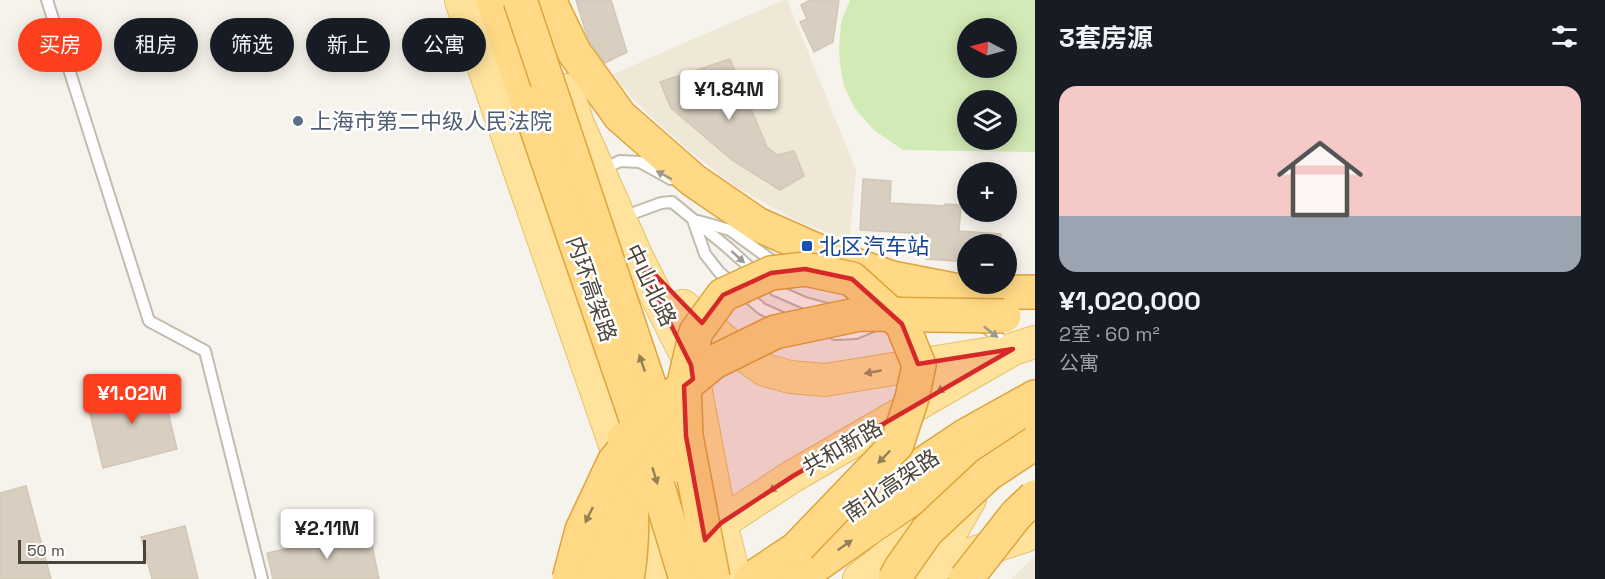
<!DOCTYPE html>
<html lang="zh">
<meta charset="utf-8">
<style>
body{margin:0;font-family:"Space Grotesk","Noto Sans SC",sans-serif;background:#20242c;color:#f1f3f6;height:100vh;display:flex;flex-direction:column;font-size:22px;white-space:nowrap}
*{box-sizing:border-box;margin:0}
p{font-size:20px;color:#9ea1a6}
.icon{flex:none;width:33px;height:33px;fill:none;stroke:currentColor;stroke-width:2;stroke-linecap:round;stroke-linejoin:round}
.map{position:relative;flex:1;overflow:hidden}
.details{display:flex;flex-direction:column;background:#171b24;width:570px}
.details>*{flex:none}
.guide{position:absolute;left:18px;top:18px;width:570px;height:54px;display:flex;gap:12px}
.needle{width:39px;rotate:276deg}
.fabs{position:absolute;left:957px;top:18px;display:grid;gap:12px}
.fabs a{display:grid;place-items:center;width:60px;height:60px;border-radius:50%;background:#171b24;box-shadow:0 3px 15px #0003;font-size:30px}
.scale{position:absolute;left:18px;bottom:15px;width:128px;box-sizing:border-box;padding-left:6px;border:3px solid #4b4439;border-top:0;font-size:16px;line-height:21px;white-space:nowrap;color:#4b4439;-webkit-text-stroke:4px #fff;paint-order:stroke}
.price{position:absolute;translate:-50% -51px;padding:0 14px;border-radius:6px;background:#fff;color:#222;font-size:20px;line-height:39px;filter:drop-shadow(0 2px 3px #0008)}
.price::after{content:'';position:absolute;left:50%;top:36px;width:18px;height:14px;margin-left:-9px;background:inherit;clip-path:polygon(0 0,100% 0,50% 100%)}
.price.current{background:#fc3f1d;color:#fff}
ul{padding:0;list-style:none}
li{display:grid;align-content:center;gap:12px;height:318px;padding:0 24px}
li+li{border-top:2px solid #363941}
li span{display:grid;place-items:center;height:186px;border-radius:18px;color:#555}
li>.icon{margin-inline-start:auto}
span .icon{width:108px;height:108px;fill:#fffc;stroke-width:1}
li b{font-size:26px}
h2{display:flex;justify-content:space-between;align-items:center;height:72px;padding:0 24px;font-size:26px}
.tag{padding:0 21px;border-radius:27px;background:#171b24;box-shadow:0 3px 15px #0003;font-size:21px;line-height:54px}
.tag.current{background:#fc3f1d;color:#fff}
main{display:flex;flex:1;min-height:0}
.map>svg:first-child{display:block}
.education{fill:#efe8d6}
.green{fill:#d2eab5;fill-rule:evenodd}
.building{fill:#d8cfc1;stroke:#d3c7b4;stroke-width:1.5}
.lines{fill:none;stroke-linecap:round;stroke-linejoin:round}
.service-casing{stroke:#c2bbae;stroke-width:14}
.primary-casing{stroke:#e6c16a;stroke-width:34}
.trunk-casing{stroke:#e0a43c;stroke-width:36}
.service{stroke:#fff;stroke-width:10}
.primary{stroke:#ffe39c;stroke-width:32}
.trunk{stroke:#ffd985;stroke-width:33}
.trunk-bridge-casing{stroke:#e0a43c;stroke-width:36;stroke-linecap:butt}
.trunk-bridge{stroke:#ffd985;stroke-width:33}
.oneway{fill:#9c9892}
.oneway2{fill:#938057}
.oneway3{fill:#9c8c66}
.marked{fill:#d62828;fill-opacity:0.2;stroke:#d62828;stroke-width:4.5;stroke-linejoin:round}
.service-dot{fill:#5c6f8a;stroke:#fff;stroke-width:2}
.transit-dot{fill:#1a4fb4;stroke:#fff;stroke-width:2}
.labels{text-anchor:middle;stroke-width:5;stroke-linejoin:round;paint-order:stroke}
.service-label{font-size:22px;fill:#4e5e75;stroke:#fff;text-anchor:start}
.transit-label{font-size:22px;fill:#164399;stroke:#fff;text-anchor:start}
.street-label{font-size:22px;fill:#4b4439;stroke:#fff}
</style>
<main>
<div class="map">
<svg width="1035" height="579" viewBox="0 0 1035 579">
<rect width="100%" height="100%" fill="#f6f3ec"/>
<g class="education">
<polygon points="783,0 787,0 856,170 849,242 793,219 735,186 688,150 647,113 611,75"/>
<polygon points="1035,556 1035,579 1011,579 1019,571"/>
</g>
<path class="green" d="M850 0H1035V152L903 150 875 131 855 109 844 86 840 64 839 49 841 22ZM968 28H1006V68H968ZM968 100H1006V140H968Z"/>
<g class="building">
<polygon points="576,0 611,0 627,52 605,63 590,42 586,33"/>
<polygon points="810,0 839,0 833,42 814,52 800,22 807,19 801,5"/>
<polygon points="730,59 767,147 777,155 794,151 804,176 780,190 732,160 671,108 660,82"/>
<polygon points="863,179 891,181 890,203 945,206 945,204 961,205 959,231 1001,234 1000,244 968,244 968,262 926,259 928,234 860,230"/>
<polygon points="161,383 177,449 103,468 87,401"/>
<polygon points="26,486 51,579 0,579 0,493"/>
<polygon points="185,526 198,579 152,579 141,537"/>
<polygon points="369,531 379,579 273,579 267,553"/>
</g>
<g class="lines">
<g class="service-casing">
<g id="service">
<polyline points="47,0 149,321 205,351 262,579"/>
<polyline points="600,171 620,161 640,162 671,179"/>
<polyline points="623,217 661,203 672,202 727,247 775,290 805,303 831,310"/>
<polyline points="693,220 705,254 719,272 762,309 789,321"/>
<polyline points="698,221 730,230 778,265"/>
<polyline points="983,325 1010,347"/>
<polyline points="835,334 856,333 875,325"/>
</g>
</g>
<g class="primary-casing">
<g id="primary">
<polyline points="461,0 472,34 653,554 663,579"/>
<polyline points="567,90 578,124 636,255 691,365 721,523 735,579"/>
<polyline points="683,306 732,347 765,370 790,377 825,380 992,353"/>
<polyline points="707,538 721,523 793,476 1013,349 1035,342"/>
<polyline points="931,567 1025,536 1035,528"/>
<polyline points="923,573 931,567 970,499"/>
<polyline points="859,579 889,555 926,530"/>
</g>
</g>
<g class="trunk-casing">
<g id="trunk">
<polyline points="493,0 528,103"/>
<polyline points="549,0 574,52 620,116 693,180 757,224 827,255 892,278 969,293 1035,292"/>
<polyline points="751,579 965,436 1035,397"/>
<path d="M797 579C875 524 951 468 1035 424"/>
</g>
</g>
<use href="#service" class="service"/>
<use href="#primary" class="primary"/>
<use href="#trunk" class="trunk"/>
<g class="trunk-bridge-casing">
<g id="trunk-bridge">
<polyline points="520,0 676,465"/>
<polyline points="528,103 648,454 686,579"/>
<path d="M624 439C632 485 635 533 627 579"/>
<polyline points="713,578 686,436 684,383 696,332 723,295 771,273 805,269 852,279 902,324 919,365 912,398 897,444 799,546"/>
<polyline points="569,579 582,530 614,462 660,406 714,362 775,332 860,314 1004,316"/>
<polyline points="592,579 611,544 622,508"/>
<polyline points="895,579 901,568 927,531 988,474 1035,443"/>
<polyline points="966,579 1016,515 1035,497"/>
</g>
</g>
<use href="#trunk-bridge" class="trunk-bridge"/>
</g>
<defs><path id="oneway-solid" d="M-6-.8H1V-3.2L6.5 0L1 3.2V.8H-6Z" transform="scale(1.5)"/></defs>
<g class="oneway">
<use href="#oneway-solid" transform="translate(664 175) rotate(-152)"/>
<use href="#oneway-solid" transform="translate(738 257) rotate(42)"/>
<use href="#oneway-solid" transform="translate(991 332) rotate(38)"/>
</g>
<g class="oneway2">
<use href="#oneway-solid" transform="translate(642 363) rotate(-109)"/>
<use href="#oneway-solid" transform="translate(884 457) rotate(134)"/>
<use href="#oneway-solid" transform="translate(655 476) rotate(73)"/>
<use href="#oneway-solid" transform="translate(589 515) rotate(116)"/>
<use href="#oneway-solid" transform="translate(845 545) rotate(-35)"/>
</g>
<g class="oneway3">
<use href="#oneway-solid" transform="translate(873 372) rotate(170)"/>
<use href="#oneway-solid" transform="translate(944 388) rotate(150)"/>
<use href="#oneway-solid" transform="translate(776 487) rotate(146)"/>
</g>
<path class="marked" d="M636 255 702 323 723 295 771 273 805 269 852 279 902 324 918 364 1013 349 793 476 721 523 705 540 686 436 684 386 693 379 691 365Z"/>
<circle class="service-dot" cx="298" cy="121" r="6"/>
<rect class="transit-dot" x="801" y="240" width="12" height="12" rx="3"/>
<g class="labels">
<g class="service-label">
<text x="310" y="129">上海市第二中级人民法院</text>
</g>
<g class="transit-label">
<text x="819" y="254">北区汽车站</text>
</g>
<g class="street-label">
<text transform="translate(651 285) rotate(64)" y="8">中山北路</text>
<text transform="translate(592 289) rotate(71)" y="8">内环高架路</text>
<text transform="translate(842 447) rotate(-30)" y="8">共和新路</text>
<text transform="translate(891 485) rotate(-34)" y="8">南北高架路</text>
</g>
</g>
</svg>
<div class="fabs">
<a><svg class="needle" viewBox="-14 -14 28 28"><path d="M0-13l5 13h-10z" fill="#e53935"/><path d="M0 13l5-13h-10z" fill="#9ea1a6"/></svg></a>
<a><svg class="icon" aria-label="layers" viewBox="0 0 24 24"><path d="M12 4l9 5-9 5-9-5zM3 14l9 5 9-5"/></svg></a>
<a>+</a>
<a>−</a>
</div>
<div class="scale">50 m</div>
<b class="price" style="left:729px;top:121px">¥1.84M</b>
<b class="price current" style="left:132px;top:425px">¥1.02M</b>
<b class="price" style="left:327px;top:560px">¥2.11M</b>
<div class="guide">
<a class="tag current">买房</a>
<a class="tag">租房</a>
<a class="tag">筛选</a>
<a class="tag">新上</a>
<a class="tag">公寓</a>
</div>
</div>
<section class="details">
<h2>3套房源<svg class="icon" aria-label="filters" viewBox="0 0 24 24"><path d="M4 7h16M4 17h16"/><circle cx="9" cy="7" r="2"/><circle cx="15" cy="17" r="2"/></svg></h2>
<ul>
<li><span style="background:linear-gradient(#f6c9c9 70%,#9aa5b1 0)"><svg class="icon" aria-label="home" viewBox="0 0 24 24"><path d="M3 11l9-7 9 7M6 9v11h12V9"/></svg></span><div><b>¥1,020,000</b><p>2室 · 60 m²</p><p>公寓</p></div></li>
</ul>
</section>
</main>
